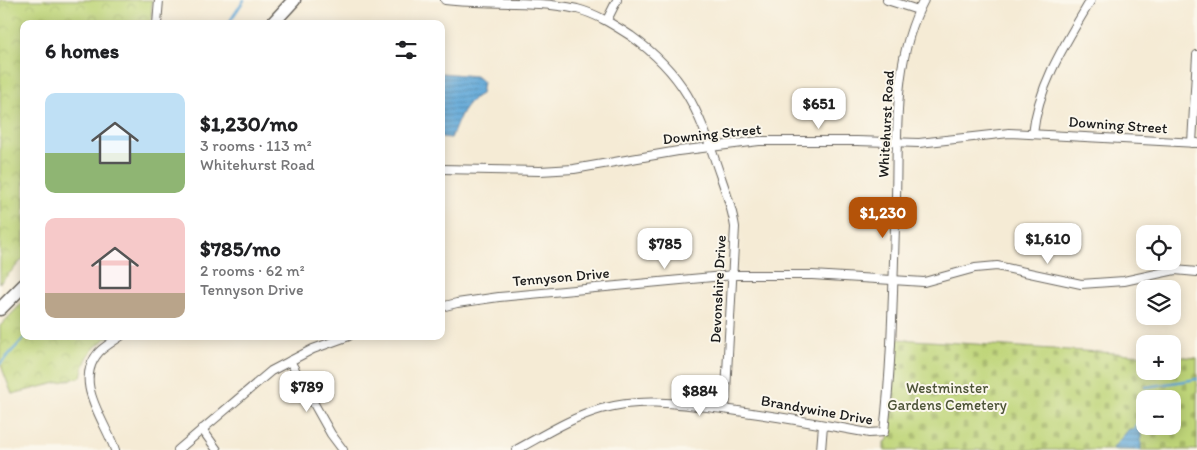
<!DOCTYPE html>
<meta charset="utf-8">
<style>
body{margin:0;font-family:Itim,sans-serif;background:#f2f2f2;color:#202124;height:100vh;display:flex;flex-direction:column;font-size:19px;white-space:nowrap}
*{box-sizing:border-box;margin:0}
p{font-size:16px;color:#757577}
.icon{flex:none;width:28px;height:28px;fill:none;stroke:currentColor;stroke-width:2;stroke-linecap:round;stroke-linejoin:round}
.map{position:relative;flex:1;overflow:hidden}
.sheet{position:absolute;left:20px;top:20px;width:425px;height:320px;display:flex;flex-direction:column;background:#fff;border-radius:10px;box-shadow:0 2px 12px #0003}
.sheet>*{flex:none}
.buttons{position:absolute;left:1136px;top:225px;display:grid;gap:10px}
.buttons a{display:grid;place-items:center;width:45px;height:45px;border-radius:10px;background:#fff;box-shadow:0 2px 12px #0003;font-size:25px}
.price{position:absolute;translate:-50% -42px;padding:0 11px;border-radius:10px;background:#fff;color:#222;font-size:16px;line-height:32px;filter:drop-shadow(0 1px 2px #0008)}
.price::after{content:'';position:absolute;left:50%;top:30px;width:15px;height:11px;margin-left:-8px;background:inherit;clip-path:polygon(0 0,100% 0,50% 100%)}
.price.current{background:#b45309;color:#fff}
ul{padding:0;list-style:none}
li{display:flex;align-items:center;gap:15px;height:125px;padding:0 25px}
li span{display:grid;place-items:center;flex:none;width:140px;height:100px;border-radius:10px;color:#555}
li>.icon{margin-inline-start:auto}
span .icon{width:60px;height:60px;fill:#fffc;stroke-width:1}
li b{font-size:21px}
h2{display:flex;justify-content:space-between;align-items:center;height:60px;padding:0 25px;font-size:21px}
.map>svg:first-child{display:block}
.cemetery{fill:url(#cemetery-stones);stroke:#6e784a;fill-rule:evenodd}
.park{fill:url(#park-crowns);stroke:#6e784a}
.water{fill:url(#water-rules);stroke:#3f627a}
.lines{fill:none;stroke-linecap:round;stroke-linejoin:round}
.stream{stroke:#62a9d9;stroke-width:2.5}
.minor-casing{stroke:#68645d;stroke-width:10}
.primary-casing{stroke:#68645d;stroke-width:15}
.minor{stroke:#fff;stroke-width:8}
.primary{stroke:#fff;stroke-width:12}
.labels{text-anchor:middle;stroke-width:4;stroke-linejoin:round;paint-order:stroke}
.street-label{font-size:15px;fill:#1c1c1c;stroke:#fbf7ec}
.park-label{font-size:15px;fill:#4d5438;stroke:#fbf7ec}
</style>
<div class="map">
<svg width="1197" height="450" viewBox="0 0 1197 450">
<defs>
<pattern id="cemetery-stones" width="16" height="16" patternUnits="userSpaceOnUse" patternTransform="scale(1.25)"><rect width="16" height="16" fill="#bfd579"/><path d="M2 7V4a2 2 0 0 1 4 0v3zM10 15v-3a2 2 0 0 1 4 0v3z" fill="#a4b668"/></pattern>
<pattern id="park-crowns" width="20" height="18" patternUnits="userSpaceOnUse" patternTransform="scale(1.25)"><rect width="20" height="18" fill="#bfd579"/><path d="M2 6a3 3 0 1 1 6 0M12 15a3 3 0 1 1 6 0" fill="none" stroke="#a4b668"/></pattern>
<pattern id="water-rules" width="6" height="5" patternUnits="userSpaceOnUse" patternTransform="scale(1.25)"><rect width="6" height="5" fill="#62a9d9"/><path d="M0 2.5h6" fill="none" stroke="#5089af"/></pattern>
</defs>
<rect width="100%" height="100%" fill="#fbf7ec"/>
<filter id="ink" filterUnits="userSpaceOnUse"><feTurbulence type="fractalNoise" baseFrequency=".02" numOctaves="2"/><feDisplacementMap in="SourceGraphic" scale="10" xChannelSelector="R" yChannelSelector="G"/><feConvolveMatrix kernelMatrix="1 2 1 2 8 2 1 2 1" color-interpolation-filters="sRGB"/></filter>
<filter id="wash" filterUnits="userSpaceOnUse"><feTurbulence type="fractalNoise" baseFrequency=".0096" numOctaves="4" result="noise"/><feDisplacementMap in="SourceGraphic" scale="20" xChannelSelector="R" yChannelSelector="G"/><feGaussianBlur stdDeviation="1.12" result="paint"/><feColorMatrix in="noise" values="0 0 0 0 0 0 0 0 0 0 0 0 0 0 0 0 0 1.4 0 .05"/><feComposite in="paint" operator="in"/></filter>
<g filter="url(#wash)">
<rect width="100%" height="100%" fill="#f5ebd5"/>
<path class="cemetery" d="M897 339 1145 355V371H1172L1173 356 1197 358V450H884V442L888 440ZM1145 399H1172V426H1145Z"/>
<g class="park">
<polygon points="0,0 152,0 151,24 24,24 24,258 0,283"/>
<path d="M24 301V336H110C92 347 85 357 81 377L12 394 0 363V326Z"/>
</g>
<g class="water">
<path d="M441 73 476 76 483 82 481 94C462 104 459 120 451 138L441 137Z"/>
<polygon points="1129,429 1137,429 1141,433 1141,450 1112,449"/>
</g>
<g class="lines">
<g class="stream">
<polyline points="228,24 244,0"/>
<polyline points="0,364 26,336"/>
<polyline points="1146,387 1197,379"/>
<polyline points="1135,431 1140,412 1141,395"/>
</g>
</g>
</g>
<g filter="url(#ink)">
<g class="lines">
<g class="minor-casing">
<g id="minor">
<path d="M445 0C489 5 534 0 577 9 597 14 614 25 631 36 684 74 698 109 718 169 725 189 732 207 735 227L725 409"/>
<polyline points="887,0 918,10"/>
<polyline points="607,20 617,0"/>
<polyline points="157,24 159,0"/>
<path d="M1033 134C1038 85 1066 42 1091 0"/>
<polyline points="1192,143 1197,55"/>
<polyline points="441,169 540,171 574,169 678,151 759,141 857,141 919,143 1009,133 1197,143"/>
<polyline points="441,307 457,303 499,297 734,275 812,275 924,282 975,268 997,266 1081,284 1124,281 1175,270 1197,272"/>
<polyline points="290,361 331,434 343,450"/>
<polyline points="202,429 217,450"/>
<path d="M115 450C105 420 72 382 99 352 105 346 114 341 121 336"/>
<polyline points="178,450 271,371 313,349 349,336"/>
<path d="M516 450C544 435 570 418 601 409 642 397 681 404 722 409 772 415 820 424 869 433L884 432C893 355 893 275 896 197 898 132 892 60 924 0"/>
<polyline points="821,450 823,425"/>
</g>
</g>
<g class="primary-casing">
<g id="primary">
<polyline points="272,24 294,0"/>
<polyline points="0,309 24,285"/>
</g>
</g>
<use href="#minor" class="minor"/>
<use href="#primary" class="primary"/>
</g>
</g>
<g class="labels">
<g class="street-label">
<text transform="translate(886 124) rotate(-87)" y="5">Whitehurst Road</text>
<text transform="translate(1118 125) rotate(4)" y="5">Downing Street</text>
<text transform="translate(712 134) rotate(-6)" y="5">Downing Street</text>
<text transform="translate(561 277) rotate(-5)" y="5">Tennyson Drive</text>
<text transform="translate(718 289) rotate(-87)" y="5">Devonshire Drive</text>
<text transform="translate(817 410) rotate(10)" y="5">Brandywine Drive</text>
</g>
<g class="park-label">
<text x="947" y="393">Westminster<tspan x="947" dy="17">Gardens Cemetery</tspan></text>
</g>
</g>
</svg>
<div class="buttons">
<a><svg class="icon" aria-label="locate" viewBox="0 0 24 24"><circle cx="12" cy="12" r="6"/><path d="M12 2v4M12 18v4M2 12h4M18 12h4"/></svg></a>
<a><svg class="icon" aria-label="layers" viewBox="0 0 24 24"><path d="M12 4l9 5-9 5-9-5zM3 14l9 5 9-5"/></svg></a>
<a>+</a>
<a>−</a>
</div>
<b class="price" style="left:819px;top:130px">$651</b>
<b class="price current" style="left:883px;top:239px">$1,230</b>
<b class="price" style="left:1048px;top:265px">$1,610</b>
<b class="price" style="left:665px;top:270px">$785</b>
<b class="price" style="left:307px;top:413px">$789</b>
<b class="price" style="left:700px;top:417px">$884</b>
<section class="sheet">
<h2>6 homes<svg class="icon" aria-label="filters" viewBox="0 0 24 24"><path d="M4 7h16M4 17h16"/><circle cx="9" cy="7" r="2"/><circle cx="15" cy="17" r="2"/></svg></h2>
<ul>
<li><span style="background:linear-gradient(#bfe0f5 60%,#8fb573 0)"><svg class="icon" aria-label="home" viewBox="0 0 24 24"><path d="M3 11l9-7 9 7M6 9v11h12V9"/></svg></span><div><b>$1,230/mo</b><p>3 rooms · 113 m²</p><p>Whitehurst Road</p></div></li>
<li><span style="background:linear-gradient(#f6c9c9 75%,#b9a48a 0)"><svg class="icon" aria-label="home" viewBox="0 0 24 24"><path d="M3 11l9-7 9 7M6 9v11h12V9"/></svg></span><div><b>$785/mo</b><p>2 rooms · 62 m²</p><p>Tennyson Drive</p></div></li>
</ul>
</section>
</div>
